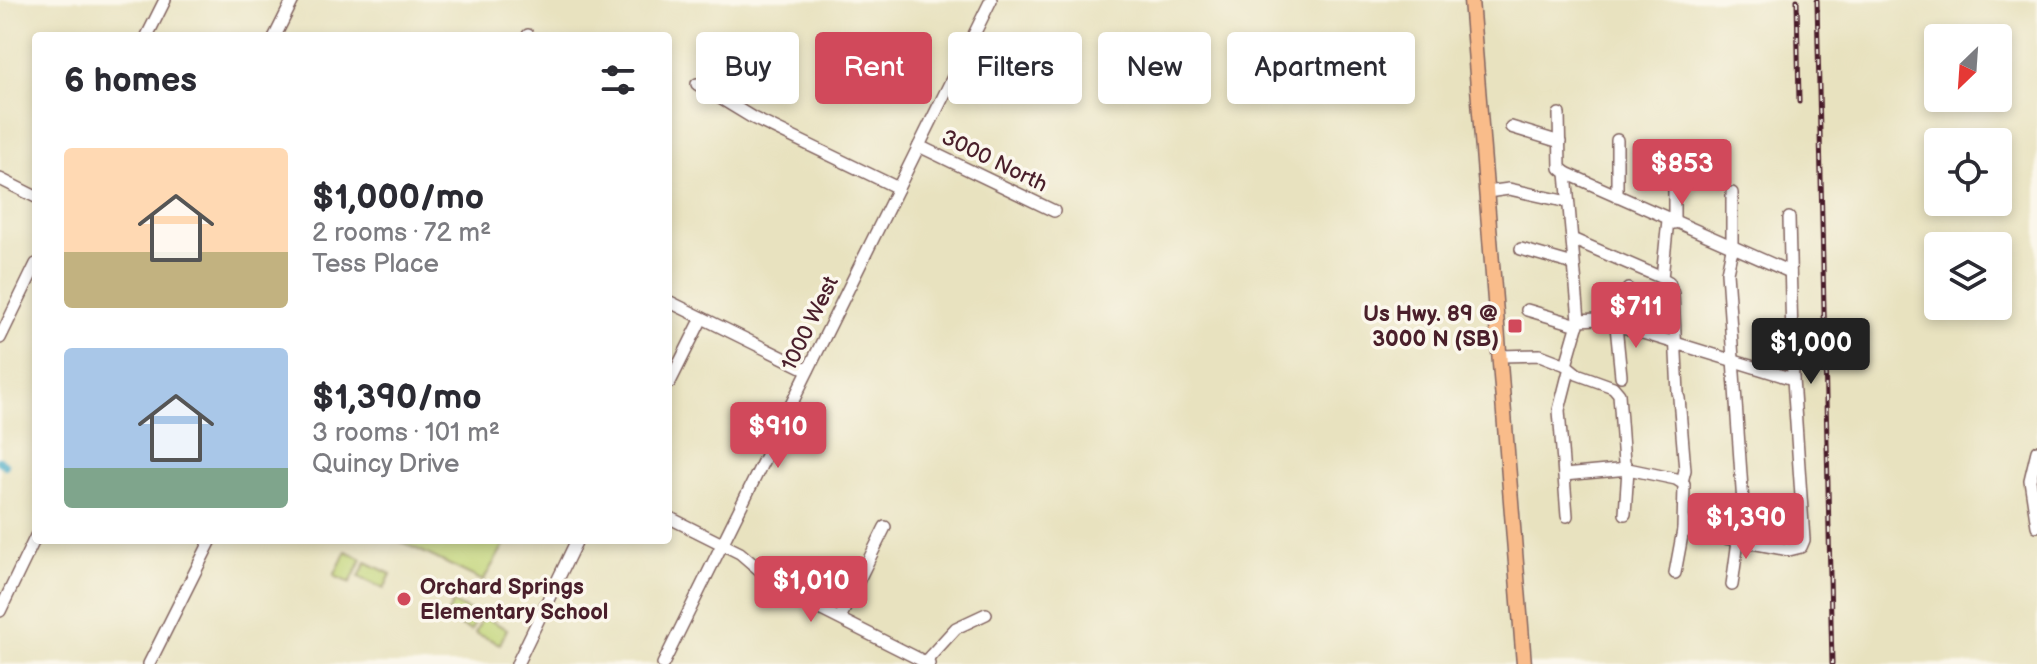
<!DOCTYPE html>
<meta charset="utf-8">
<style>
body{margin:0;font-family:"Balsamiq Sans",sans-serif;background:#f7f7f7;color:#2b2b33;height:100vh;display:flex;flex-direction:column;font-size:30px;white-space:nowrap}
*{box-sizing:border-box;margin:0}
p{font-size:26px;color:#7c7c81}
.icon{flex:none;width:44px;height:44px;fill:none;stroke:currentColor;stroke-width:2;stroke-linecap:round;stroke-linejoin:round}
.map{position:relative;flex:1;overflow:hidden}
.side{position:absolute;left:32px;top:32px;width:640px;height:512px;display:flex;flex-direction:column;background:#fff;border-radius:8px;box-shadow:0 4px 12px #0003}
.side>*{flex:none}
.top-card{position:absolute;left:696px;top:32px;width:760px;height:72px;display:flex;gap:16px}
.needle{width:52px;rotate:205deg}
.fabs{position:absolute;left:1924px;top:24px;display:grid;gap:16px}
.fabs a{display:grid;place-items:center;width:88px;height:88px;border-radius:8px;background:#fff;box-shadow:0 4px 12px #0003;font-size:40px}
.price{position:absolute;translate:-50% -68px;padding:0 18px;border-radius:8px;background:#d1495b;color:#fff;font-size:26px;line-height:52px;filter:drop-shadow(0 2px 4px #0008)}
.price::after{content:'';position:absolute;left:50%;top:48px;width:24px;height:18px;margin-left:-12px;background:inherit;clip-path:polygon(0 0,100% 0,50% 100%)}
.price.selected{background:#222;color:#fff}
ul{padding:0;list-style:none}
li{display:flex;align-items:center;gap:24px;height:200px;padding:0 32px}
li span{display:grid;place-items:center;flex:none;width:224px;height:160px;border-radius:8px;color:#555}
li>.icon{margin-inline-start:auto}
span .icon{width:96px;height:96px;fill:#fffc;stroke-width:1}
li b{font-size:34px}
h2{display:flex;justify-content:space-between;align-items:center;height:96px;padding:0 32px;font-size:34px}
.chip{padding:0 28px;border-radius:8px;background:#fff;box-shadow:0 4px 12px #0003;font-size:28px;line-height:72px}
.chip.selected{background:#d1495b;color:#fff}
.map>svg:first-child{display:block}
.green{fill:#c1d477;stroke:#867a51;stroke-width:2}
.lines{fill:none;stroke-linecap:round;stroke-linejoin:round}
.canal{stroke:#45a9c5;stroke-width:8}
.minor-casing{stroke:#81635f;stroke-width:14}
.major-casing{stroke:#81635f;stroke-width:17}
.minor{stroke:#fff;stroke-width:11}
.major{stroke:#f9bc8a;stroke-width:14}
.rail-casing{stroke:#4a1f2b;stroke-width:5}
.rail{stroke:#fbf7ec;stroke-width:2;stroke-dasharray:6;stroke-linecap:butt}
.poi-dot{fill:#d1495b;stroke:#fbf7ec;stroke-width:3}
.labels{text-anchor:middle;stroke-width:7;stroke-linejoin:round;paint-order:stroke}
.street-label{font-size:22px;fill:#4a1f2b;stroke:#fbf7ec}
.poi-label{font-size:22px;font-weight:bold;fill:#4a1f2b;stroke:#fbf7ec;text-anchor:end}
</style>
<div class="map">
<svg width="2037" height="664" viewBox="0 0 2037 664">
<rect width="100%" height="100%" fill="#fbf7ec"/>
<filter id="ink" filterUnits="userSpaceOnUse"><feTurbulence type="fractalNoise" baseFrequency=".0125" numOctaves="2"/><feDisplacementMap in="SourceGraphic" scale="16" xChannelSelector="R" yChannelSelector="G"/><feConvolveMatrix kernelMatrix="1 2 1 2 8 2 1 2 1" color-interpolation-filters="sRGB"/></filter>
<filter id="wash" filterUnits="userSpaceOnUse"><feTurbulence type="fractalNoise" baseFrequency=".006" numOctaves="4" result="noise"/><feDisplacementMap in="SourceGraphic" scale="32" xChannelSelector="R" yChannelSelector="G"/><feGaussianBlur stdDeviation="1.8" result="paint"/><feColorMatrix in="noise" values="0 0 0 0 0 0 0 0 0 0 0 0 0 0 0 0 0 1.4 0 .05"/><feComposite in="paint" operator="in"/></filter>
<g filter="url(#wash)">
<rect width="100%" height="100%" fill="#e8e2bf"/>
<g class="green">
<polygon points="398,540 507,540 483,581"/>
<polygon points="346,551 362,559 350,583 334,576"/>
<polygon points="366,562 391,574 384,589 359,577"/>
<polygon points="453,603 478,615 471,631 445,618"/>
<polygon points="483,617 507,629 500,644 475,633"/>
</g>
<g class="lines">
<polyline class="canal" points="0,461 5,465"/>
</g>
</g>
<g filter="url(#ink)">
<g class="lines">
<g class="minor-casing">
<g id="minor">
<polyline points="147,36 165,0"/>
<polyline points="275,36 293,0"/>
<polyline points="528,36 528,35"/>
<polyline points="697,84 753,118 898,188"/>
<polyline points="1559,114 1560,168 1566,173 1579,320 1566,365"/>
<polyline points="1511,127 1560,142"/>
<polyline points="1617,140 1617,196"/>
<polyline points="919,146 1054,211"/>
<polyline points="1674,166 1674,223"/>
<polyline points="1566,173 1790,272"/>
<polyline points="0,179 36,197"/>
<polyline points="1487,192 1509,189 1568,202"/>
<polyline points="1668,220 1662,278 1669,282 1673,294 1678,393"/>
<polyline points="1572,239 1662,278"/>
<polyline points="1521,249 1573,264"/>
<polyline points="1628,289 1629,329"/>
<polyline points="668,301 808,370"/>
<polyline points="1527,310 1578,325"/>
<polyline points="1579,320 1597,319 1793,379"/>
<polyline points="1616,326 1621,376"/>
<polyline points="0,338 36,264"/>
<polyline points="1500,356 1540,355 1566,365 1577,374 1613,387 1619,394 1624,463 1628,469 1676,479 1684,484 1683,530 1675,573"/>
<polyline points="670,382 702,318"/>
<polyline points="1679,398 1685,470 1682,482"/>
<polyline points="2037,451 2030,480 2037,526"/>
<polyline points="1564,475 1628,469 1625,514"/>
<polyline points="1567,516 1559,410 1569,371"/>
<polyline points="668,517 740,553 784,591 929,664"/>
<polyline points="1683,530 1789,550 1801,547 1804,540 1793,379 1789,218"/>
<polyline points="1732,585 1743,504 1727,272 1732,249 1732,193"/>
<polyline points="0,611 36,536"/>
<polyline points="840,618 885,527"/>
<polyline points="149,664 211,540"/>
<polyline points="517,664 577,540"/>
<polyline points="663,664 991,0"/>
<polyline points="923,664 956,628 986,614"/>
</g>
</g>
<g class="major-casing">
<polyline id="major" points="1471,0 1524,664"/>
</g>
<use href="#minor" class="minor"/>
<use href="#major" class="major"/>
<g class="rail-casing">
<g id="rail">
<polyline points="1797,0 1799,102"/>
<polyline points="1817,0 1832,664"/>
</g>
</g>
<use href="#rail" class="rail"/>
</g>
</g>
<g class="poi-dot">
<rect x="1507" y="318" width="16" height="16" rx="4"/>
<circle cx="404" cy="599" r="8"/>
</g>
<g class="labels">
<g class="street-label">
<text transform="translate(995 160) rotate(26)" y="8">3000 North</text>
<text transform="translate(809 323) rotate(-64)" y="8">1000 West</text>
</g>
<g class="poi-label">
<text x="1499" y="321">Us Hwy. 89 @<tspan x="1499" dy="25">3000 N (SB)</tspan></text>
<text x="420" y="594" text-anchor="start">Orchard Springs<tspan x="420" dy="25">Elementary School</tspan></text>
</g>
</g>
</svg>
<div class="fabs">
<a><svg class="needle" viewBox="-14 -14 28 28"><path d="M0-13l5 13h-10z" fill="#e53935"/><path d="M0 13l5-13h-10z" fill="#7c7c81"/></svg></a>
<a><svg class="icon" aria-label="locate" viewBox="0 0 24 24"><circle cx="12" cy="12" r="6"/><path d="M12 2v4M12 18v4M2 12h4M18 12h4"/></svg></a>
<a><svg class="icon" aria-label="layers" viewBox="0 0 24 24"><path d="M12 4l9 5-9 5-9-5zM3 14l9 5 9-5"/></svg></a>
</div>
<b class="price" style="left:1682px;top:207px">$853</b>
<b class="price" style="left:1636px;top:350px">$711</b>
<b class="price selected" style="left:1811px;top:386px">$1,000</b>
<b class="price" style="left:778px;top:470px">$910</b>
<b class="price" style="left:1746px;top:561px">$1,390</b>
<b class="price" style="left:811px;top:624px">$1,010</b>
<div class="top-card">
<a class="chip">Buy</a>
<a class="chip selected">Rent</a>
<a class="chip">Filters</a>
<a class="chip">New</a>
<a class="chip">Apartment</a>
</div>
<section class="side">
<h2>6 homes<svg class="icon" aria-label="filters" viewBox="0 0 24 24"><path d="M4 7h16M4 17h16"/><circle cx="9" cy="7" r="2"/><circle cx="15" cy="17" r="2"/></svg></h2>
<ul>
<li><span style="background:linear-gradient(#ffd9b3 65%,#c2b280 0)"><svg class="icon" aria-label="home" viewBox="0 0 24 24"><path d="M3 11l9-7 9 7M6 9v11h12V9"/></svg></span><div><b>$1,000/mo</b><p>2 rooms · 72 m²</p><p>Tess Place</p></div></li>
<li><span style="background:linear-gradient(#a9c7e8 75%,#7fa58c 0)"><svg class="icon" aria-label="home" viewBox="0 0 24 24"><path d="M3 11l9-7 9 7M6 9v11h12V9"/></svg></span><div><b>$1,390/mo</b><p>3 rooms · 101 m²</p><p>Quincy Drive</p></div></li>
</ul>
</section>
</div>
